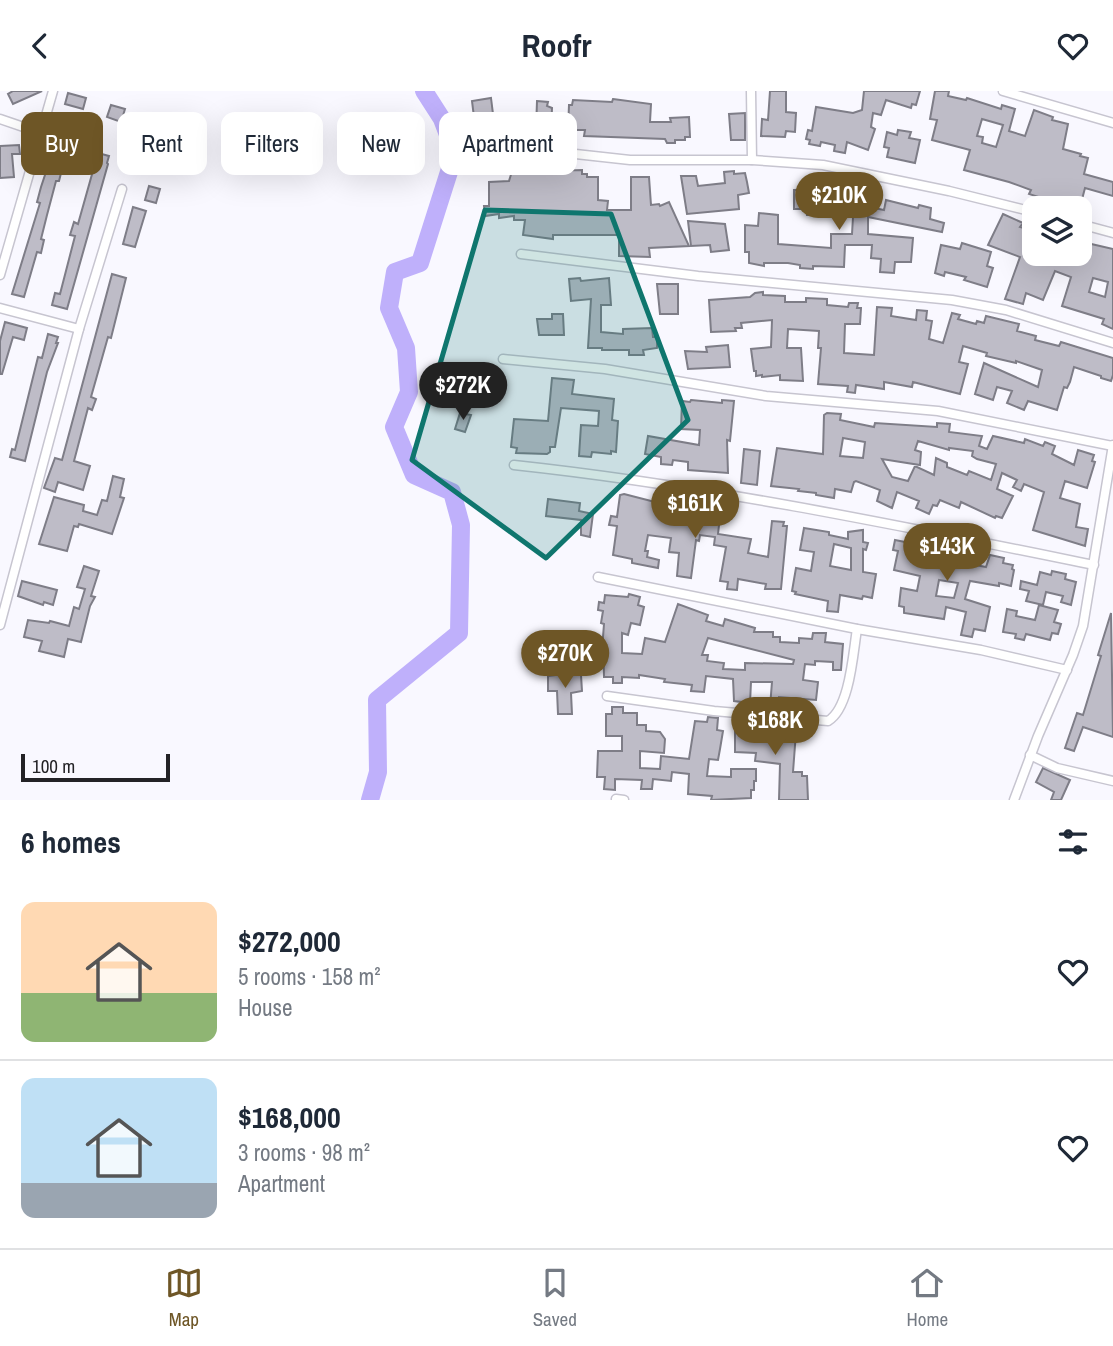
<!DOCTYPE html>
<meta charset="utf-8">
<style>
body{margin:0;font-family:"Archivo Narrow",sans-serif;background:#f6f6f7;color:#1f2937;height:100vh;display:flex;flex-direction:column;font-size:26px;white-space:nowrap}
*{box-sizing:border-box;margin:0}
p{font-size:23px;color:#747a83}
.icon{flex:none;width:38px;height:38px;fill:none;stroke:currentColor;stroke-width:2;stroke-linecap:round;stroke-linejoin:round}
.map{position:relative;height:709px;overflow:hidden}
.panel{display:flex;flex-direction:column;background:#fff;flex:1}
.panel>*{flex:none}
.top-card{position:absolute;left:21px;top:21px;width:700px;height:63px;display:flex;gap:14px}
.controls{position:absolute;left:1022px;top:105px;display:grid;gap:14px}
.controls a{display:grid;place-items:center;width:70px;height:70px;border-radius:14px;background:#fff;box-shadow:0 7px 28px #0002;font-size:35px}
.scale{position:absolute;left:21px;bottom:18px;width:149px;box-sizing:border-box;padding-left:7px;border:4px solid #232226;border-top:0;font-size:19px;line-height:24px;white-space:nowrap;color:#232226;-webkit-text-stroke:5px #f9f8ff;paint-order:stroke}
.price{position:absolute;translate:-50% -60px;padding:0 16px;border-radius:24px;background:#6e5626;color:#fff;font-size:23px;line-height:46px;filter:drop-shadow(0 2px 4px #0008)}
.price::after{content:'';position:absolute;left:50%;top:42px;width:21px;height:16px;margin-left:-10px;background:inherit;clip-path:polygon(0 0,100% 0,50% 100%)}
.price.current{background:#222;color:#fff}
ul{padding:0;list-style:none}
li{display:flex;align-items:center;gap:21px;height:175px;padding:0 21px}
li+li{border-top:2px solid #e0e1e3}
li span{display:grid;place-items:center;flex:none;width:196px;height:140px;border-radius:14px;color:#555}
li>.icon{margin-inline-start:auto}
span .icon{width:84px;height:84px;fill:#fffc;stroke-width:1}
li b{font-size:30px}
h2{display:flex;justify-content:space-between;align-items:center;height:84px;padding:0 21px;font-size:30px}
.chip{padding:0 24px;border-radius:14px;background:#fff;box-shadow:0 7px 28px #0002;font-size:24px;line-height:63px}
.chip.current{background:#6e5626;color:#fff}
header{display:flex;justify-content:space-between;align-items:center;height:91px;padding:0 21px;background:#fff;font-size:32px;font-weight:700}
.tab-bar{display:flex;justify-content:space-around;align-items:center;height:98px;border-top:2px solid #e0e1e3;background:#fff;font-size:19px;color:#747a83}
.tab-bar a{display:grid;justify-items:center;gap:4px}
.tab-bar .current{color:#6e5626}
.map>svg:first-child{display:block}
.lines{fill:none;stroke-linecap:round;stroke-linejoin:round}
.river{stroke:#bfb0fb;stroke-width:18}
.building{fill:#bebcc7;stroke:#7e7d87;stroke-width:2;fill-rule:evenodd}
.minor-casing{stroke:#c7c5d0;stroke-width:11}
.minor{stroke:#fff;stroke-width:8}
.marked{fill:#0f766e;fill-opacity:0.2;stroke:#0f766e;stroke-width:5;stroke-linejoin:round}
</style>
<header><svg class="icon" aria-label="back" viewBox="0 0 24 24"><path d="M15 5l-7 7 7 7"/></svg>Roofr<svg class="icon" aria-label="heart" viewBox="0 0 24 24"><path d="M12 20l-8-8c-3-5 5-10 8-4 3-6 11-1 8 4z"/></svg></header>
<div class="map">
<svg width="1113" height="709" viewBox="0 0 1113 709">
<rect width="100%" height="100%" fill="#f9f8ff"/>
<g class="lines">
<polyline class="river" points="370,709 378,681 377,609 459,542 461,434 452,401 414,384 394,336 409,301 406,257 389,217 395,181 420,172 455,62 442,28 424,0"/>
</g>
<g class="building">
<polygon points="13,0 42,0 13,13 8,3"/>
<polygon points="770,0 786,0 786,21 796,22 795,41 786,40 785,46 761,45 762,28 768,29"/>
<polygon points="864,0 920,0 916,14 912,13 911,17 886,9 881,24 873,22 871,36 875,38 868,59 847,51 845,62 834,60 835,54 821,51 820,55 809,53 810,49 806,48 808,39 812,40 816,16 853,22 862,19"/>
<path d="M935 0H949L948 5 966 9 967 7 1001 18 1002 14 1015 18 1009 40 1025 45 1034 19 1053 26 1052 29 1068 33 1063 58 1081 63 1080 65 1088 67 1084 83 1113 91V105L1085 97 1080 116 1067 112 1066 115 1029 103 1031 99 1009 91 964 79 970 59 932 49 937 29 930 28ZM982 28 1003 34 996 56 982 52 983 46 977 45Z"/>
<polygon points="68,2 86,7 83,18 65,13"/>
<polygon points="491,7 494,31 475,34 472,10"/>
<polygon points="613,8 651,13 650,31 671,31 670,27 689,26 690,46 685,46 685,49 675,49 675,52 667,52 665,48 584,45 585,39 568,39 569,14 572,14 573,9 612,11"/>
<polygon points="537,10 548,11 547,15 552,17 551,43 536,40"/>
<polygon points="111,14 125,18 121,31 107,26"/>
<polygon points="745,22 745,49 731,49 729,23"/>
<polygon points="62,28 74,31 59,90 56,90 47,124 41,148 44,149 41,162 37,161 24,206 12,203 40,112 37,111 41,96 48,75 52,76"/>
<polygon points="898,39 911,41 909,47 920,49 915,72 887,66 889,57 884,56 887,41 897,44"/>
<polygon points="19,54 20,63 12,63 14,86 0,87 0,55"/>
<polygon points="98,62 109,65 107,72 108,73 67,218 52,214 55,202 60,203 75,145 70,144 74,131 78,133"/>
<polygon points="542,71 552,71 552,80 582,79 582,83 587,83 587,86 598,86 598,109 608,110 607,119 631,119 631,86 649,86 651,114 659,113 660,115 669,111 689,155 649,157 650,166 619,165 619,144 553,144 553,148 523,144 525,129 514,129 514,125 499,127 499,123 485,125 484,115 489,115 489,91 509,90 513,77 542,79"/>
<polygon points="734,80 734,83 745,82 747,91 749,102 738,104 739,118 687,123 681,85 696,85 698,95 725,92 724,81"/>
<polygon points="149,95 160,98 156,112 145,109"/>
<polygon points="819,98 819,102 824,101 824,103 851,104 851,100 866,100 866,103 869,104 869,116 884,119 886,109 918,117 919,114 931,117 930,128 944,132 942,141 868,126 868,143 913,147 911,171 895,171 894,182 880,181 881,168 871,167 872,154 845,154 844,176 813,175 813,178 800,177 800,174 788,172 764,172 764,175 749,172 749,161 745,161 745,134 758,135 759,122 778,124 778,153 831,157 831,143 852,143 853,126 837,125 837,123 807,124 806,118 794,118 794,99"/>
<polygon points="133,116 146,120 135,156 123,153"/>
<path d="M1003 123 1023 132 1020 136 1034 140V163H1080V155L1086 157 1087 152 1113 158V238L1102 233 1104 228 1062 215 1071 186 1055 180 1043 209 1026 202 1023 213 1005 208 1020 166 988 154ZM1093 187 1108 191 1105 206 1089 201Z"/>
<polygon points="688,130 725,133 729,159 711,161 710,154 691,155"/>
<polygon points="962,152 991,161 987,175 993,177 987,196 964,189 966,186 945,181 944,185 935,182 941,154 960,158"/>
<polygon points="112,183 126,187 111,247 108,246 91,306 96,308 92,319 88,317 74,370 90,375 83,399 58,391 55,401 44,397 55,367 62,369"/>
<polygon points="580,187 581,190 609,187 611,214 601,214 601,241 623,243 623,238 652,237 653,246 657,246 657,257 643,259 644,264 629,264 629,259 602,259 602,257 588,257 591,208 571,210 569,188"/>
<polygon points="657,193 678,193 678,223 660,223"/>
<polygon points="763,201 763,204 785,205 785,211 806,211 806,207 827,208 827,214 848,216 849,212 858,212 857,217 861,217 860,233 845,233 844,262 874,264 877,216 892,217 891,225 916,229 917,219 927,220 926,229 932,230 929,248 943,252 952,222 960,224 958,228 976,233 977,230 984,232 986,225 1019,233 1017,240 1036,245 1035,249 1059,255 1061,251 1113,267 1113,284 1111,290 1101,287 1101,285 1074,276 1070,291 1067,297 1064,296 1057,319 1028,310 1024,319 1007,312 1012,300 997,296 993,309 975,303 984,272 1038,296 1042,279 1016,270 1016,272 986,265 987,262 963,255 959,271 968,273 960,303 913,291 912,296 884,291 884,298 856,294 855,302 847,301 848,295 818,293 821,257 818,257 819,240 788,238 787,257 801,257 803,290 780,289 780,284 762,286 762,284 756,285 756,280 754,280 751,258 771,256 772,229 741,232 742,237 735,237 736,240 711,241 709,209 750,206 755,202"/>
<polygon points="552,223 563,223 564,244 539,244 537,228 552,228"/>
<polygon points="5,231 27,237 24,249 13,246 2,283 0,283 0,250"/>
<polygon points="48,243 58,246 56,252 58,252 47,281 25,370 10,366 12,358 15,359 38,266 42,267"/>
<polygon points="728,254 730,276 688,278 685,260 707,261 706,256"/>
<polygon points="552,287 574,289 572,303 614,308 612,329 618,330 616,361 611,360 611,363 592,361 591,366 579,365 581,334 598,335 599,320 561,317 555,356 550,356 550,361 547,363 516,362 517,357 511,356 514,328 548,330"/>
<polygon points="691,309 722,312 722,309 734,310 730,350 727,349 728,382 688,379 688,371 673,369 672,374 661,373 661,366 645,363 648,345 699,354 700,339 681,338 682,310 690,311"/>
<polygon points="460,322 471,324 465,341 455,338"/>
<path d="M827 322 841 323 840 329 874 336 875 332 937 336V332L950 333 949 341 982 345 979 355 987 358 993 345 1024 352 1025 348 1043 355 1045 351 1055 355 1052 363 1074 374 1078 359 1094 364 1092 370 1095 371 1087 397 1065 390 1060 407 1080 413 1076 436 1088 438 1085 455 1033 439 1044 401 1024 393 1021 400 1013 396 1017 389 1002 382 997 398 1013 405 1002 427 996 425 995 427 961 411 959 417 940 409 937 415 933 414 929 423 916 417 919 410 897 401 892 417 877 410 880 399 856 390 854 391 851 401 835 398 834 407 816 404V402L798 400 799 398 771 395 777 357 823 363 824 324ZM843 347 865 351 863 367 840 365ZM918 350 949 359V357L973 360 972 365 977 368 996 373 991 389 969 380 967 384 947 376V372L936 367 934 384 915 375 908 390 892 386 882 368 920 374 921 361 915 359Z"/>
<polygon points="744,358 760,360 757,394 741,392"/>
<polygon points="113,385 124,388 120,406 124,407 112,443 79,433 78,436 74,435 67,460 39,453 54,406 84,414 83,420 97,424 102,409 107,410"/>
<polygon points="624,403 655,411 721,417 718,443 751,448 748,462 768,466 772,430 784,431 783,435 787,435 781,498 765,498 766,493 738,488 737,499 727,498 728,491 720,490 726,456 714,454 715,446 700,444 699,450 696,449 691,487 677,485 679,462 669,461 671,447 648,444 645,460 648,460 647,466 659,469 658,477 632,472 632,468 613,464 617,435 609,434 611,425 617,426 620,404"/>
<polygon points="548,408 580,412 579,420 593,423 590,446 581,444 581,429 546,425"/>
<path d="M804 437 829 441V444L848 448V441L863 439V451L868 452 866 459 863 458V481L876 483 872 507 863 505 862 508 840 504 838 521 827 520 828 510 795 503 796 501 792 500 796 477 811 480 814 461 800 459ZM834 453 851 457V479L830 475Z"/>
<path d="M895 449 971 464 970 473 986 476 990 464 1004 467 1003 472 1013 474 1012 478 1014 479 1011 495 999 492V495L970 490 965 508 990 516 985 540 974 538 972 546 961 544 966 521 946 516 944 528 904 522V516L899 515 901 497 917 500 920 485 894 479 898 460 893 459ZM939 489 958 492 954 507 936 505Z"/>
<polygon points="84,475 99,480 91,505 95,506 90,515 81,551 68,548 64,566 39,560 42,550 24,546 28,529 49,532 50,530 69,535 74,516 79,518 85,498 77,496"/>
<polygon points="1052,480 1066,483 1065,488 1076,491 1071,514 1061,511 1063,505 1046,501 1043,514 1026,510 1029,500 1020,498 1021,490 1037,494 1040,481 1051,484"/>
<polygon points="22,490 57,499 53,514 44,511 43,514 18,505"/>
<path d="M629 503 640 506 638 514 644 516 640 534 631 532 628 544 622 542V562L642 563 645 547 665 551 678 513 708 524 706 530 723 535 725 528 755 537 754 541H773V546H780V551L799 552V547L812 548 813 542H826L825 551 843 553 841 579H833V571L815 570V574L805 573 803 589 818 591 816 609 779 606V616H770L772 591H751L750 612 734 610 733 588 706 585 704 601 691 600 692 594 664 591 665 588 639 584V587L622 586V592H613V586H604L603 546 604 533 601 532 603 520 598 519 599 511 604 512 605 504 628 506ZM708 547 794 569 793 573 745 572V579L723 578 724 572 707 570 708 564H702Z"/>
<polygon points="1039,514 1058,519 1054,531 1061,533 1058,543 1052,542 1050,549 1026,543 1024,549 1015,547 1016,543 1003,541 1007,518 1017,520 1016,525 1035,529"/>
<polygon points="1111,522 1113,646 1083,636 1074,660 1065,657 1077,622 1083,624 1101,565 1098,564"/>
<polygon points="571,582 571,584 581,584 582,600 571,602 572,623 558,623 557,600 548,600 548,585"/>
<polygon points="612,616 623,616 623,622 637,622 637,634 646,634 646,640 660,641 665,648 664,662 640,660 640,677 660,678 661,665 689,668 695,630 707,631 708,626 718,627 717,639 723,640 720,658 718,669 709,668 707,685 731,686 731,678 756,678 756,690 754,690 754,699 751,699 751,707 711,709 712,705 688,703 689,683 672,681 671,690 653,688 652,698 641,698 642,689 615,688 615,699 604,698 605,686 597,686 598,660 622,660 622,645 606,645 606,623 612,623"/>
<polygon points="735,634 749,634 749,639 764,641 764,637 796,641 793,681 802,681 802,685 807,685 808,709 779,709 780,673 755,670 756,662 735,661"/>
<polygon points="1043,677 1070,689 1061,709 1051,709 1054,701 1036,691"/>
</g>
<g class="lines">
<g class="minor-casing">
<g id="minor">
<polyline points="751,0 752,69"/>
<polyline points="1003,0 1113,32"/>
<polyline points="0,28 41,42"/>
<polyline points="521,57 630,69 752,69 823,74 949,100 1034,121"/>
<polyline points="1080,133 1113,142"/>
<polyline points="521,163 698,185 952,209 1006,219 1113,252"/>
<polyline points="0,184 53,0"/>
<polyline points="0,217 79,238"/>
<polyline points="503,268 605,278 766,305 938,320 1113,355"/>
<path d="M514 374C709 395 902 435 1094 474"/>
<polyline points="598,486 857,538 981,559 1067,579"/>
<polyline points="0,534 79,238 122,98"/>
<path d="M607 605 714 620 828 630C850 617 853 562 857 538"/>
<polyline points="1030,664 1057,677 1113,690"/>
<polyline points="616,708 624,709"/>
<polyline points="1014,709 1038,645 1073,564 1083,535 1113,354"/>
</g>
</g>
<use href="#minor" class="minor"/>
</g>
<path class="marked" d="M485 119 611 123 688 329 546 467 412 369Z"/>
</svg>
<div class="controls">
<a><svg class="icon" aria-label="layers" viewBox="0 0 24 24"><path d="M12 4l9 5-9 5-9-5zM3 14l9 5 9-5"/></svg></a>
</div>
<div class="scale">100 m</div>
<b class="price" style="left:839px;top:141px">$210K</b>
<b class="price current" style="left:463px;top:331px">$272K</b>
<b class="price" style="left:695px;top:449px">$161K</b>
<b class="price" style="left:947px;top:492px">$143K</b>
<b class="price" style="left:565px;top:599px">$270K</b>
<b class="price" style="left:775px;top:666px">$168K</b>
<div class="top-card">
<a class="chip current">Buy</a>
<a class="chip">Rent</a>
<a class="chip">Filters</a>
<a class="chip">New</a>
<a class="chip">Apartment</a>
</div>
</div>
<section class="panel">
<h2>6 homes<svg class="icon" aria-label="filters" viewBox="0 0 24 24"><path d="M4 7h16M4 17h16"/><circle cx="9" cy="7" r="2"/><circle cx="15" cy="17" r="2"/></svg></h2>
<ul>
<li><span style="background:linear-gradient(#ffd9b3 65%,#8fb573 0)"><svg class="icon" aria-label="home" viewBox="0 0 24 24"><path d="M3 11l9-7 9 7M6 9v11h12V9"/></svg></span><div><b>$272,000</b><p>5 rooms · 158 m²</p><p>House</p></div><svg class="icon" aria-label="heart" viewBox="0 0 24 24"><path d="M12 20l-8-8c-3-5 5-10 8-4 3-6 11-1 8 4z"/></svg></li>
<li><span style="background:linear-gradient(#bfe0f5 75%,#9aa5b1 0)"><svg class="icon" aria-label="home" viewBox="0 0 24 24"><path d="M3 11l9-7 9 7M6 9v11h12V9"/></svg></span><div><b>$168,000</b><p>3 rooms · 98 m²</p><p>Apartment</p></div><svg class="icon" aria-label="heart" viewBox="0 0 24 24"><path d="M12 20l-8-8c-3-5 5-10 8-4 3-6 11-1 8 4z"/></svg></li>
</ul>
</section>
<nav class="tab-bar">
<a class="current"><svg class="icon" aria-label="map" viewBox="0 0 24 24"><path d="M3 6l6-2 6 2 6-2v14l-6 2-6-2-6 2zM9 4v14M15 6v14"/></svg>Map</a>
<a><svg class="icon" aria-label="saved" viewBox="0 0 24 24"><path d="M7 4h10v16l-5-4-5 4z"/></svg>Saved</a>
<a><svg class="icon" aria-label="home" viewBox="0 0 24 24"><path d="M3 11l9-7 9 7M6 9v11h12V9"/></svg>Home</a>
</nav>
